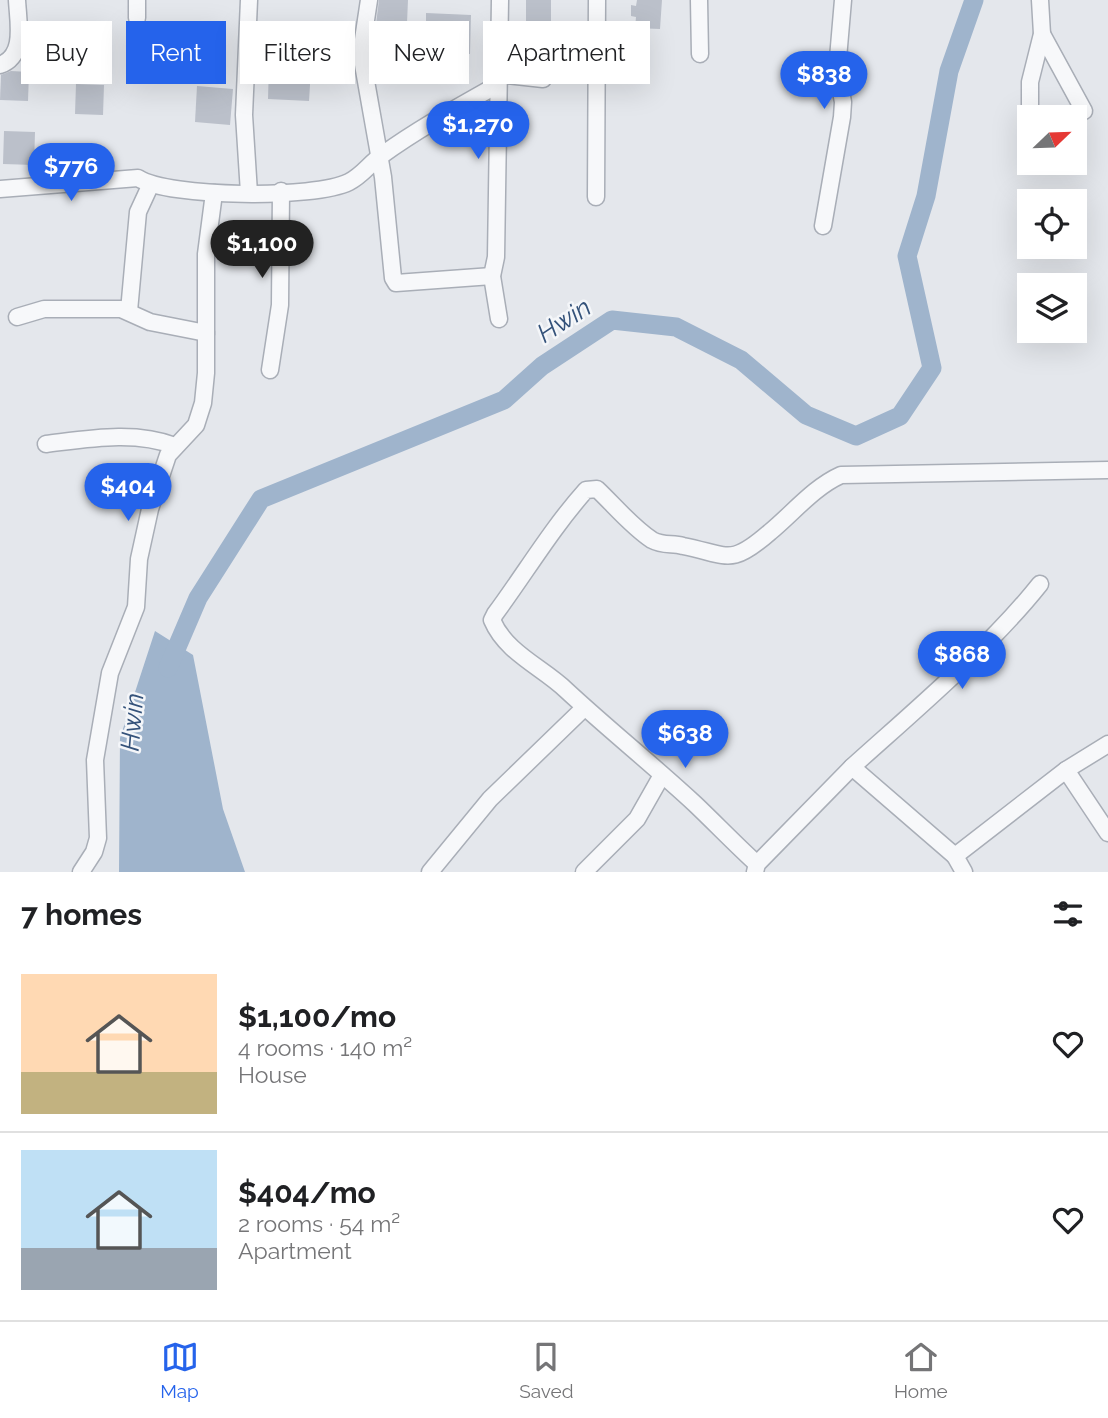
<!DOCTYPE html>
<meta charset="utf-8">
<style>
body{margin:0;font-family:Raleway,sans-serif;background:#f6f6f6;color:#202124;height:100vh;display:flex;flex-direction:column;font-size:26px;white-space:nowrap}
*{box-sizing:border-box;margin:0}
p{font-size:23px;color:#757577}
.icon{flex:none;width:38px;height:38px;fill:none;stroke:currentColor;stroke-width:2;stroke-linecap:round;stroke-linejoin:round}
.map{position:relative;height:872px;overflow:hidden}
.side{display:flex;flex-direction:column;background:#fff;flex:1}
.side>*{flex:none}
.top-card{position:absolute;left:21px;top:21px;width:700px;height:63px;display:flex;gap:14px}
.needle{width:46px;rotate:67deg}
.controls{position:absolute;left:1017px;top:105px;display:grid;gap:14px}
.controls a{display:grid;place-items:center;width:70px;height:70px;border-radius:0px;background:#fff;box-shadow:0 7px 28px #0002;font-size:35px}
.price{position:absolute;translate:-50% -60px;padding:0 16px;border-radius:24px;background:#2563eb;color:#fff;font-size:23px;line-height:46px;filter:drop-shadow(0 2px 4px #0008)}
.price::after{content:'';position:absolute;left:50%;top:42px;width:21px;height:16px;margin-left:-10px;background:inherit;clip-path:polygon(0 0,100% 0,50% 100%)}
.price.selected{background:#222;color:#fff}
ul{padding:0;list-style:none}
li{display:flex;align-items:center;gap:21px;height:175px;padding:0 21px}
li+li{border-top:2px solid #e0e0e0}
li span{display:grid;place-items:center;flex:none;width:196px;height:140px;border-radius:0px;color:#555}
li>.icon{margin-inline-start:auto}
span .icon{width:84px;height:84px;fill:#fffc;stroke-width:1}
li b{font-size:30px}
h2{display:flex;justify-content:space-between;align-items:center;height:84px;padding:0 21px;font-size:30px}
.pill{padding:0 24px;border-radius:0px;background:#fff;box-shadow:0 7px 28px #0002;font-size:24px;line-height:63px}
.pill.selected{background:#2563eb;color:#fff}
.menu{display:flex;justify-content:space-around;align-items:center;height:98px;border-top:2px solid #e0e0e0;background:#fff;font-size:19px;color:#757577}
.menu a{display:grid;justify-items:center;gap:4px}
.menu .selected{color:#2563eb}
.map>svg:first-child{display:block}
.water{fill:#9fb4cc}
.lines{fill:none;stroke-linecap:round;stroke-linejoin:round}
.river{stroke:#9fb4cc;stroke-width:19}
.building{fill:#bbc0ca}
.minor-casing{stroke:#a9aeb7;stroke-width:19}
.minor{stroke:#f7f8fa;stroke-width:16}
.labels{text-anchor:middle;stroke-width:5;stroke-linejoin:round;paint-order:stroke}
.water-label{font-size:26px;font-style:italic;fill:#34527a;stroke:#f4f6f9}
</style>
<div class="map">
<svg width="1108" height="872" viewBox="0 0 1108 872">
<rect width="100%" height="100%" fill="#e4e7ec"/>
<polygon class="water" points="155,631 193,655 223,809 245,872 119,872 120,738"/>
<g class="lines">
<polyline class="river" points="168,668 198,598 261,499 504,400 542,366 612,320 676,327 741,360 806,415 856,436 900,416 932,368 907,256 926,196 949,71 974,0"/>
</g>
<g class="building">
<polygon points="379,0 408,0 407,23 426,24 426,13 471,15 470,54 419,52 419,58 372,56"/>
<polygon points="526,0 551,0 551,24 526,23"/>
<polygon points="637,0 662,0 660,29 635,28 636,17 631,16 631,5 636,6"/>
<polygon points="821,60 825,76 805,82 801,66"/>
<polygon points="269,66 311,68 309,101 268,99"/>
<polygon points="11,71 29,72 28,101 0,100 1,75"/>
<polygon points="76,84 104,85 103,115 75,114"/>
<polygon points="197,86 233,89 230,125 195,122"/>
<polygon points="4,131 35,132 34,165 3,164"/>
</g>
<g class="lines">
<g class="minor-casing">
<g id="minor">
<polyline points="249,0 244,115 249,193"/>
<polyline points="369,0 361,53 383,177 393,278 396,283 492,276"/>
<polyline points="699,0 700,54"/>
<polyline points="137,18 137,0"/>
<polyline points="1042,34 1084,111"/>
<polyline points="248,55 361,56"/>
<path d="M0 65C26 56 18 22 17 0"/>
<polyline points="497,74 543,79"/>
<polyline points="1030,117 1030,82 1042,34 1040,0"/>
<path d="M0 189 138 178C169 198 315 199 349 182 363 175 370 163 382 155 418 129 458 107 497 85"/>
<polyline points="596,197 597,0"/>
<polyline points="823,226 842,117 843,102 837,70 843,0"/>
<polyline points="129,311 138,212 150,186"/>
<polyline points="17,317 44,309 121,309 150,322 206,333"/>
<polyline points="499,319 492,276 496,257 500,0"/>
<polyline points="270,370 280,305 281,191"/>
<path d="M46 444C87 439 135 430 175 446"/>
<path d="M852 767C913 712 989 648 1040 584"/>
<polyline points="1066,770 1108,744"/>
<path d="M757 864C736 845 716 824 695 804 653 765 608 729 566 690 542 667 506 653 492 620L495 614C526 572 552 528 586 490L597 489C614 505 632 527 652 540 663 546 672 543 683 546 729 555 730 567 770 532 793 513 814 487 841 475L1108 470"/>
<polyline points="81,872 94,852 98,838 95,760 110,673 136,607 139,559 150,509 168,455 196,425 203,403 206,373 206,254 214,193"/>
<polyline points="430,872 490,799 584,708"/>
<polyline points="584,872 637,819 662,775"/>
<polyline points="755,872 757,864 852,767 955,856"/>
<polyline points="964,872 955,856 1066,770 1108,833"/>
</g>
</g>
<use href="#minor" class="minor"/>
</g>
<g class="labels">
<g class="water-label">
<text transform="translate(564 320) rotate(-33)" y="9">Hwin</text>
<text transform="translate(132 722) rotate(-85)" y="9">Hwin</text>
</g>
</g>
</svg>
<div class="controls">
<a><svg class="needle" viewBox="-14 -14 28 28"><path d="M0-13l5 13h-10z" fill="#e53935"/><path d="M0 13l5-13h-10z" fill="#757577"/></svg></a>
<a><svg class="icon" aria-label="locate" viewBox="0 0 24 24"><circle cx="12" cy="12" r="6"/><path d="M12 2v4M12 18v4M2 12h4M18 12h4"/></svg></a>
<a><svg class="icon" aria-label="layers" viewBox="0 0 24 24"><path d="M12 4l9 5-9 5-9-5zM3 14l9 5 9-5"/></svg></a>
</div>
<b class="price" style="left:824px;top:111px">$838</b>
<b class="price" style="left:478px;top:161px">$1,270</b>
<b class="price" style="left:71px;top:203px">$776</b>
<b class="price selected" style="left:262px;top:280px">$1,100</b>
<b class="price" style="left:128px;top:523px">$404</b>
<b class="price" style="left:962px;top:691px">$868</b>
<b class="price" style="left:685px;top:770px">$638</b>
<div class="top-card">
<a class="pill">Buy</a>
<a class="pill selected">Rent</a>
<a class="pill">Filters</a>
<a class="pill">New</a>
<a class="pill">Apartment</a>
</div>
</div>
<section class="side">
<h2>7 homes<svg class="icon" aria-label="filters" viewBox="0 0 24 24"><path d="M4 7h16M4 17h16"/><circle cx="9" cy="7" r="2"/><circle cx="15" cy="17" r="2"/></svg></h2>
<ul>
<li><span style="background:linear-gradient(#ffd9b3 70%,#c2b280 0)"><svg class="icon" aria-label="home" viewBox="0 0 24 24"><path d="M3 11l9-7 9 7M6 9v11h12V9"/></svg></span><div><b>$1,100/mo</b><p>4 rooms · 140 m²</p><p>House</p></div><svg class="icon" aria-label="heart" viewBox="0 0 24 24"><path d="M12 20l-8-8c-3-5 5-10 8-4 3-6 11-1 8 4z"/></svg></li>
<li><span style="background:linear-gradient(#bfe0f5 70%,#9aa5b1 0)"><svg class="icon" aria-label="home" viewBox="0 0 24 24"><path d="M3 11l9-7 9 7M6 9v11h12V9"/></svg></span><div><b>$404/mo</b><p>2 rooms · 54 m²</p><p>Apartment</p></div><svg class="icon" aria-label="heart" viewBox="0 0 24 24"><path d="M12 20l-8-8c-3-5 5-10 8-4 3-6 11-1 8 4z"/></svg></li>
</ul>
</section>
<nav class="menu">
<a class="selected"><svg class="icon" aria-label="map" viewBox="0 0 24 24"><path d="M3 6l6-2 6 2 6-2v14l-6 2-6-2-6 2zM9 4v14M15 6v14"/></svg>Map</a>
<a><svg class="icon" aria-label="saved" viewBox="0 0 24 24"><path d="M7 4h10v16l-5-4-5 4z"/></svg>Saved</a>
<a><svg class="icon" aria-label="home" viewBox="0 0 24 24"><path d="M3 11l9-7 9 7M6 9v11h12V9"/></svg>Home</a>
</nav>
